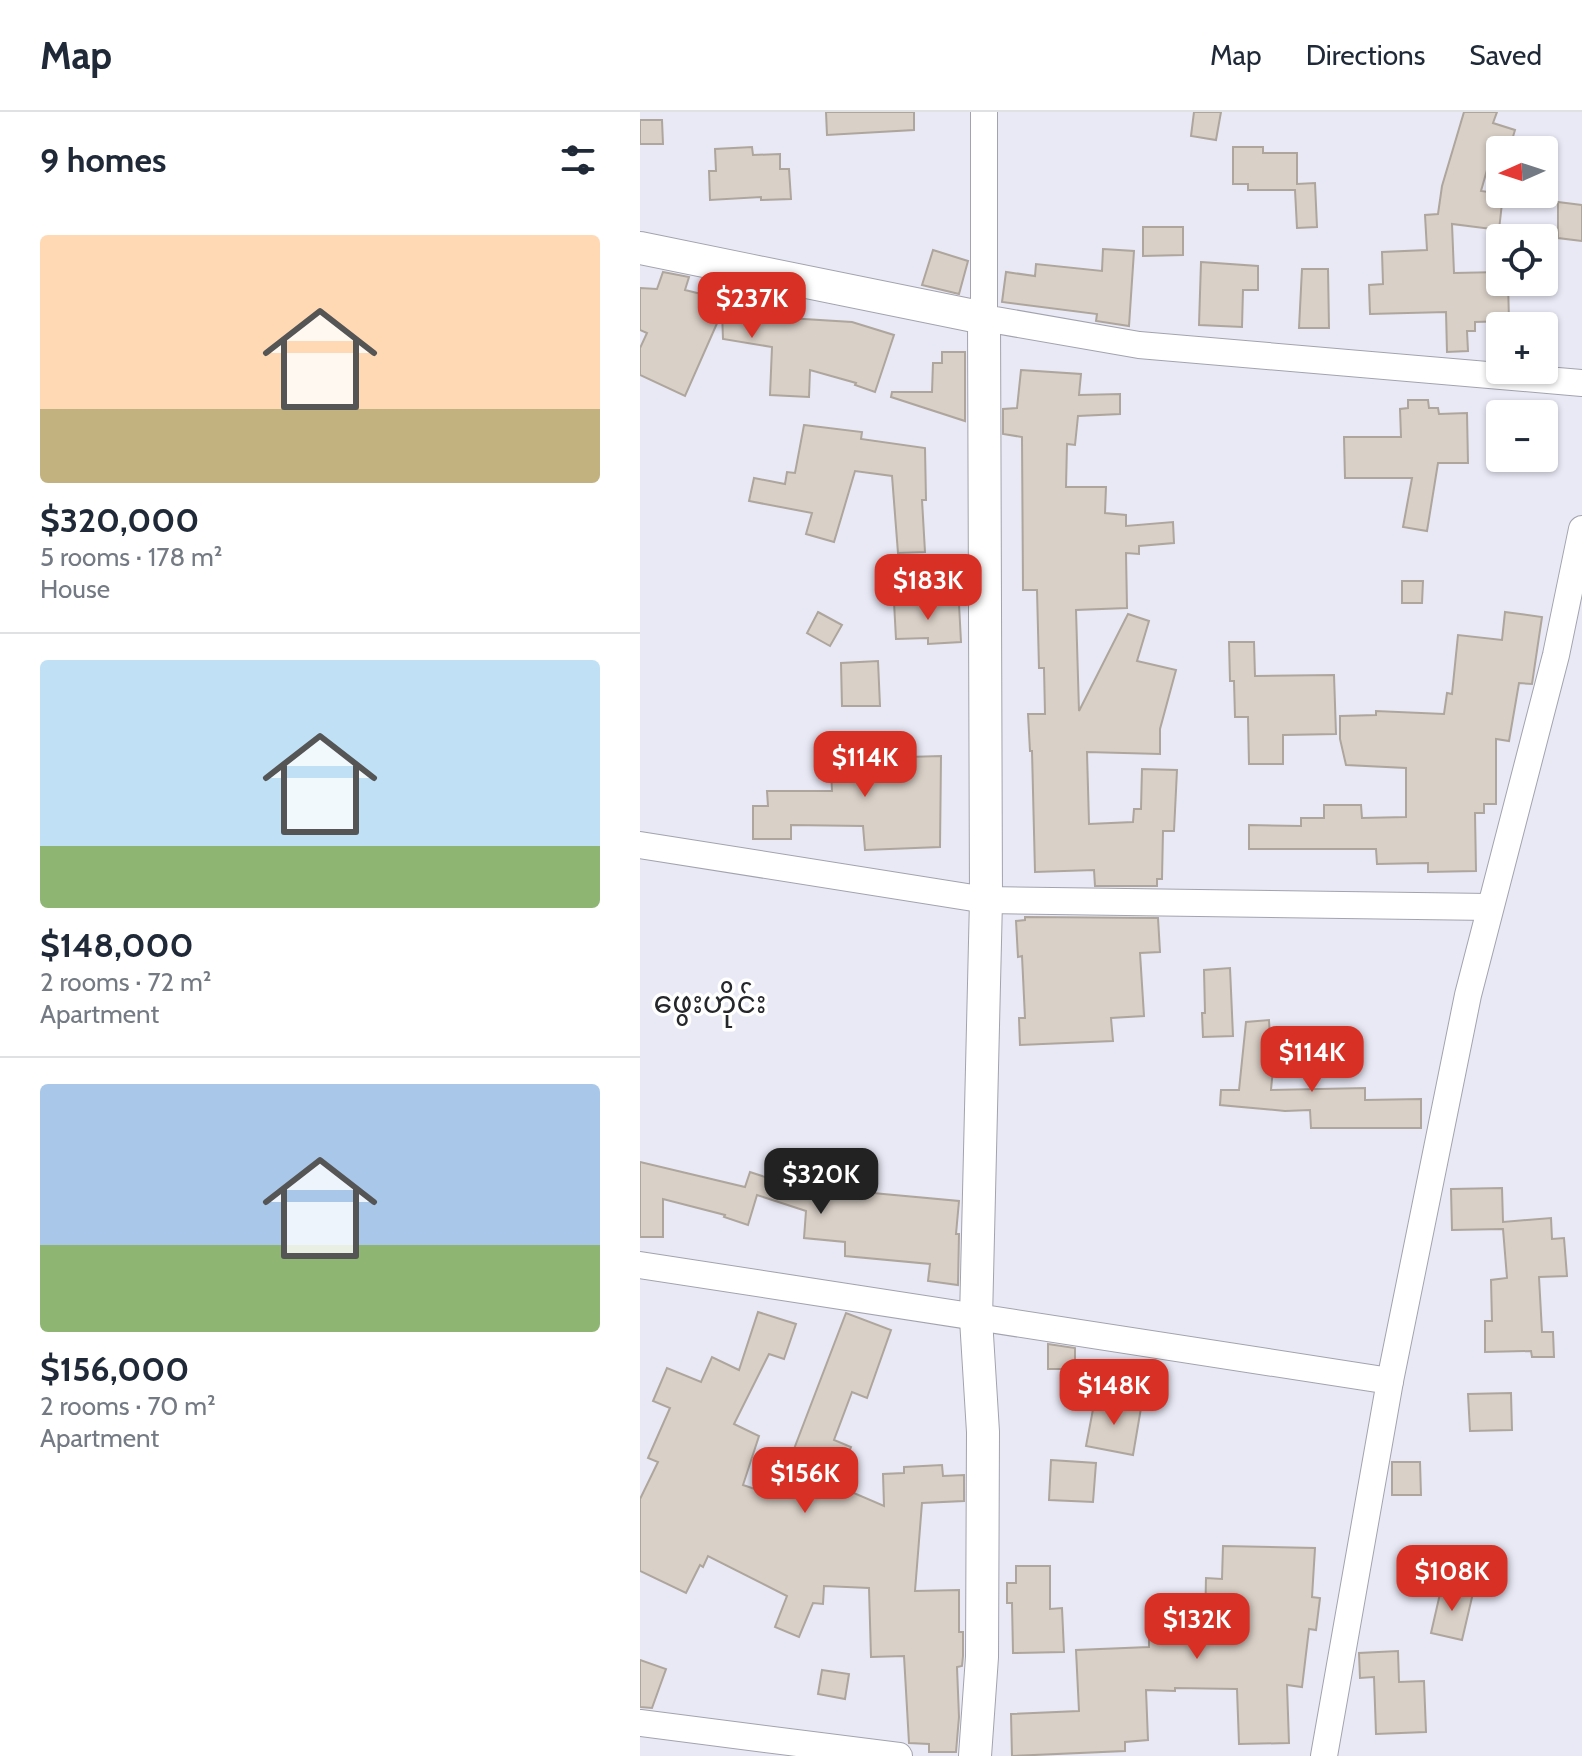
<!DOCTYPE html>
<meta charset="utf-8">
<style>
body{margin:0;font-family:Cabin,"Noto Sans Myanmar",sans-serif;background:#f2f2f3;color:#1f2937;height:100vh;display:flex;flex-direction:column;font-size:30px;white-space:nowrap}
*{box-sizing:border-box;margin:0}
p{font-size:26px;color:#747a83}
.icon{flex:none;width:44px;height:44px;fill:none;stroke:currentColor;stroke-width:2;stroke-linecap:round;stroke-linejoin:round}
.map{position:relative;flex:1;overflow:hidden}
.drawer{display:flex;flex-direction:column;background:#fff;width:640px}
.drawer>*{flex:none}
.needle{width:52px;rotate:267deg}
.tools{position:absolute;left:846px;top:24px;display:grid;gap:16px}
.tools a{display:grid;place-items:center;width:72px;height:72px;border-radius:8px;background:#fff;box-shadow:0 2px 6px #0004;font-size:40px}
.price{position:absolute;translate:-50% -68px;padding:0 18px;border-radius:16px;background:#d93025;color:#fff;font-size:26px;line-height:52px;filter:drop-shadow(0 2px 4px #0008)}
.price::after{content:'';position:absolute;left:50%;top:48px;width:24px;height:18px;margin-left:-12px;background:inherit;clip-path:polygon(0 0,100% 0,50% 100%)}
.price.on{background:#222;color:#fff}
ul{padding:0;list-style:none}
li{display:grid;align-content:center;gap:16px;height:424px;padding:0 40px}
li+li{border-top:2px solid #e0e1e3}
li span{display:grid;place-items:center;height:248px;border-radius:8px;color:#555}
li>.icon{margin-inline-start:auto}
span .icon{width:144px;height:144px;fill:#fffc;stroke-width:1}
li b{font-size:34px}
h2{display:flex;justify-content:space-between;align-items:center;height:96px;padding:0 40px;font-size:34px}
header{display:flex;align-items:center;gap:48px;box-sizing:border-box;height:112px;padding:0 40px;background:#fff;border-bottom:2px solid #e0e1e3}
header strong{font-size:38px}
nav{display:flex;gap:44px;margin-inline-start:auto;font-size:28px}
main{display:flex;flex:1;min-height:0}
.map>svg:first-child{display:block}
.building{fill:#d9d0c7;stroke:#aea59d;stroke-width:2}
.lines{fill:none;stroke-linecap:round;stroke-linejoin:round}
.minor-casing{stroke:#a2a3ae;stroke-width:28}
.tertiary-casing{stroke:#a2a3ae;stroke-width:34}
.minor{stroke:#fff;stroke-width:26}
.tertiary{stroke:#fff;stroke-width:32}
.labels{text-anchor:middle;stroke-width:7;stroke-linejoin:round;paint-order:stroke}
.quarter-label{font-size:30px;fill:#26272b;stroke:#fff}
</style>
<header>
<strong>Map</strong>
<nav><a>Map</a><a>Directions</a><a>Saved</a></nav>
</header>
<main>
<section class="drawer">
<h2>9 homes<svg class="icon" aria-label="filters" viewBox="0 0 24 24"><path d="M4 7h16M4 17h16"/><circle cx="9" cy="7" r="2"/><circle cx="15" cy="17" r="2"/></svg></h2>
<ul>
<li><span style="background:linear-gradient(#ffd9b3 70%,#c2b280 0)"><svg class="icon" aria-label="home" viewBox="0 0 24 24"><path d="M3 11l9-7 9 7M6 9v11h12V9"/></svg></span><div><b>$320,000</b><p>5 rooms · 178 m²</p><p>House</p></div></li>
<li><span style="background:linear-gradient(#bfe0f5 75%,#8fb573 0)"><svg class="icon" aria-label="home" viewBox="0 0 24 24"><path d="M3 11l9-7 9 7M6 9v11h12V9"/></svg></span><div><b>$148,000</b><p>2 rooms · 72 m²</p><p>Apartment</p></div></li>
<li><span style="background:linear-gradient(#a9c7e8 65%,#8fb573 0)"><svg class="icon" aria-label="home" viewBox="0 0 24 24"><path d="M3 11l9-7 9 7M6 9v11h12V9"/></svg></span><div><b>$156,000</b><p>2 rooms · 70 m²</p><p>Apartment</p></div></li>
</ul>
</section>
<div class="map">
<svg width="942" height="1644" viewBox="0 0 942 1644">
<rect width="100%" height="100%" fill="#e8e9f5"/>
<g class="building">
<polygon points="186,0 274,0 274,18 187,23"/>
<polygon points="554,0 581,0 576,28 551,24"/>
<polygon points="824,0 857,0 853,11 875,18 869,38 853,37 841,79 863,82 859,118 812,112 814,161 860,160 860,170 868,170 869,209 835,210 835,219 827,219 828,239 807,240 806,200 730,202 729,173 743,172 742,140 787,138 785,103 798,102 802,74"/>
<polygon points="0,8 22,8 23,32 0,32"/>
<polygon points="112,35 113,43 140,42 140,57 149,57 151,87 121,88 121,85 70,88 69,59 76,59 75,37"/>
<polygon points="593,35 623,35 623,41 657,41 657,72 675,71 677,115 657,116 655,78 608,78 608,72 593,72"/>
<polygon points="918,90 942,93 942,129 918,126"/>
<polygon points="503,115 543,115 543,143 503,144"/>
<polygon points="463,137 494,139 489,214 456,209 457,202 362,190 366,160 395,164 396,152 462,159"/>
<polygon points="293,138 328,149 319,182 282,173"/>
<polygon points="561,150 618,154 618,178 603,178 602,215 559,213"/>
<polygon points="662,157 688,157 689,216 659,216"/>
<polygon points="23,160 49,165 45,178 102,192 104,182 135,187 132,205 212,210 254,223 235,280 215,273 216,271 170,258 169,285 130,283 132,235 83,227 82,200 45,284 0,263 0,236 7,221 0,218 0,176 17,177"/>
<polygon points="302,240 325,240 325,309 251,285 252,280 292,280 293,251 302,251"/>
<polygon points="381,258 441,262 439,283 480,282 480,302 438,304 435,333 427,332 426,375 466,375 465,401 486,403 486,414 533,410 534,431 499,434 499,442 486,441 487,496 436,498 439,599 488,502 509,509 497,549 536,558 520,617 520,642 447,640 449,712 493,710 494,697 501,697 502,657 537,658 534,719 523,719 522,767 517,767 517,774 455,774 454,758 395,760 392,639 390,639 388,602 405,602 404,556 399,556 397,478 383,478 382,325 363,322 363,297 377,296"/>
<polygon points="768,288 788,288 789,296 798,296 799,302 827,301 828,351 798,351 787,419 763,415 772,366 705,366 704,325 761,325 760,297 768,296"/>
<polygon points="164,313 222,320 221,327 285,336 286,388 282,388 285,440 258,441 252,364 215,359 194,430 166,422 172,401 109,389 114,366 145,372 147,360 155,361"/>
<polygon points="762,469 783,469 782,491 762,491"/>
<polygon points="283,488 283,493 319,492 321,530 288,532 288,526 256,527 254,490"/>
<polygon points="178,500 202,513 190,534 167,521"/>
<polygon points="865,500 902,505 892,572 879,571 869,629 856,627 856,692 844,692 844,701 835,701 836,759 788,760 788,751 737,752 736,737 609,737 609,713 661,714 661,706 684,706 684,693 721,693 722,706 766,705 766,656 706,653 700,627 700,604 736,603 736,599 804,602 807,581 812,582 818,523 862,528"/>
<polygon points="589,530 614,530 615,564 694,563 696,622 643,623 643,652 609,652 608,605 595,605 594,569 590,569"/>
<polygon points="238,549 240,594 202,594 201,551"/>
<polygon points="266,631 267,645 301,644 300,735 225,738 223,714 151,713 151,727 113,727 113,694 128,694 127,679 192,679 190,635"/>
<polygon points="385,805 518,806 520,840 500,841 504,904 471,906 473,929 380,933 379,906 385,906 382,844 378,845 376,809 385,808"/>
<polygon points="590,856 593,924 563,925 562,901 565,901 564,858"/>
<polygon points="629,908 631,945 634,946 631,978 725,976 725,988 781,987 781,1016 671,1016 670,998 645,999 580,993 581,978 599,978 606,910"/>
<polygon points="0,1050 105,1075 110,1060 168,1079 168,1075 319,1089 316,1122 319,1122 318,1173 288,1169 290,1152 205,1144 205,1130 164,1126 166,1099 117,1083 108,1113 84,1105 85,1103 23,1087 23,1125 0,1125"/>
<polygon points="862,1076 863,1110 911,1106 912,1127 924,1126 927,1164 899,1165 902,1220 913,1220 914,1245 892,1245 891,1239 845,1240 845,1209 852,1209 851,1168 867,1166 863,1117 812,1118 811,1077"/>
<polygon points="118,1200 156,1212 144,1247 129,1242 94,1312 119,1324 103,1373 136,1384 206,1201 251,1218 227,1286 212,1280 194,1328 211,1335 195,1373 244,1394 243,1362 264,1361 264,1355 302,1353 303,1364 324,1363 324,1389 282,1391 275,1479 319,1478 319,1520 323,1520 323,1544 322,1554 317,1555 319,1605 316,1640 289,1640 289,1632 269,1631 264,1544 231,1545 229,1476 184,1474 183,1492 173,1491 159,1525 135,1515 147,1484 68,1444 63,1455 60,1453 46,1481 0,1459 0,1387 18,1350 8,1346 30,1296 13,1289 27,1256 61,1270 72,1245 99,1258"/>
<polygon points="408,1232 435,1236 435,1257 408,1257"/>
<polygon points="871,1281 872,1318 830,1319 828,1282"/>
<polygon points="455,1287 501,1296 493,1343 446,1334"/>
<polygon points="411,1348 456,1351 453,1390 409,1388"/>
<polygon points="752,1350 780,1350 781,1383 752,1383"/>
<polygon points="583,1434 675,1436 672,1485 680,1486 676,1518 669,1517 662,1575 647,1573 649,1631 599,1632 597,1577 535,1576 535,1579 506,1578 508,1628 485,1630 485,1639 372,1644 371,1602 439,1599 436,1538 509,1535 509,1515 565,1513 566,1466 582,1467"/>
<polygon points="376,1454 410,1454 410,1497 422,1496 424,1540 373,1541 372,1491 367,1491 367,1471 376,1471"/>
<polygon points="802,1473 833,1481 822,1528 791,1521"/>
<polygon points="758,1539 759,1570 784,1569 786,1620 736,1622 734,1565 720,1566 719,1541"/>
<polygon points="0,1548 26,1557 12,1596 0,1595"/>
<polygon points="182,1558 209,1562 205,1587 178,1582"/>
</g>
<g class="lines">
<g class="minor-casing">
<g id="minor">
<polyline points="344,0 344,206 499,233 942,271"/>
<polyline points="0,733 346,788 850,795"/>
<polyline points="0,1153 750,1269"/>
<polyline points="0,1611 259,1644"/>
<polyline points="684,1644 750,1269 828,883 916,543 942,417"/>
</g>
</g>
<g class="tertiary-casing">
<polyline id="tertiary" points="0,136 344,206 346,788 336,1207 343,1320 342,1545 335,1644"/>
</g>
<use href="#minor" class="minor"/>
<use href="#tertiary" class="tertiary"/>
</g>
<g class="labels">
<g class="quarter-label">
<text x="70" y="901">ဖွေးဟိုင်း</text>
</g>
</g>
</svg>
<div class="tools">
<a><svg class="needle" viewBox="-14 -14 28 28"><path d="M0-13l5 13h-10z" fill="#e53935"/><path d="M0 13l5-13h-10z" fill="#747a83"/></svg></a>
<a><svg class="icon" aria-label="locate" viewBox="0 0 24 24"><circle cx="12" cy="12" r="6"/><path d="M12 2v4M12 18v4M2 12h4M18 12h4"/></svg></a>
<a>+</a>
<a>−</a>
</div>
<b class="price" style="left:112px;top:228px">$237K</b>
<b class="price" style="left:288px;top:510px">$183K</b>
<b class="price" style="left:225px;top:687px">$114K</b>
<b class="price" style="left:672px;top:982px">$114K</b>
<b class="price on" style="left:181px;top:1104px">$320K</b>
<b class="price" style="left:474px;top:1315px">$148K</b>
<b class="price" style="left:165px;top:1403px">$156K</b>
<b class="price" style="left:812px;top:1501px">$108K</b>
<b class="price" style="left:557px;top:1549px">$132K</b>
</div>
</main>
